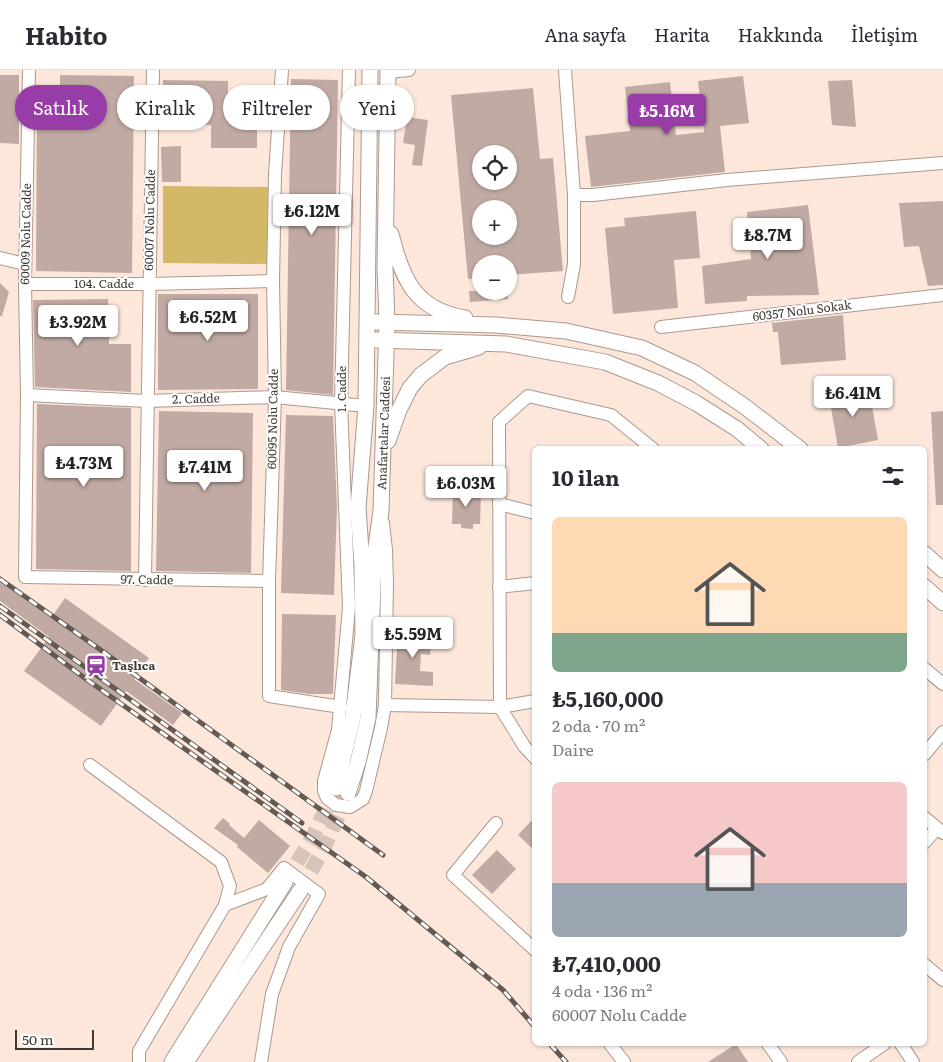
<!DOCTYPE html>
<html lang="tr">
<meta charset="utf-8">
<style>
body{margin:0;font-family:Literata,serif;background:#f7f7f7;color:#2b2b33;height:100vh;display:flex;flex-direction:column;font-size:19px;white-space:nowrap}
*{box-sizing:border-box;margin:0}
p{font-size:16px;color:#7c7c81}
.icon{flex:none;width:28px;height:28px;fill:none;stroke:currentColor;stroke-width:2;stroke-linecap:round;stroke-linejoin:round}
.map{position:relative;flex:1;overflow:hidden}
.details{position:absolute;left:532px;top:376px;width:395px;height:600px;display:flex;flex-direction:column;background:#fff;border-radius:8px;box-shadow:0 1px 4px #0004}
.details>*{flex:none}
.guide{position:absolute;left:15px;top:15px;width:442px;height:45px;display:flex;gap:10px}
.controls{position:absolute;left:472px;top:75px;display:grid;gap:10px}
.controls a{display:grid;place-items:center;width:45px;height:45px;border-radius:50%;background:#fff;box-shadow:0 1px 4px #0004;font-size:25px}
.scale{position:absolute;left:15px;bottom:12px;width:79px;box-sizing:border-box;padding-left:5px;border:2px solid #403833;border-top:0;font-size:14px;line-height:18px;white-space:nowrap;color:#403833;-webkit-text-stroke:4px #fff;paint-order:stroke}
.price{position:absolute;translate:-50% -42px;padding:0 11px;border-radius:5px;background:#fff;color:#222;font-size:16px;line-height:32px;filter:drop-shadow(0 1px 2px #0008)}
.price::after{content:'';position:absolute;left:50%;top:30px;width:15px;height:11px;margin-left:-8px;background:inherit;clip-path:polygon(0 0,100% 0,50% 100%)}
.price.on{background:#983ca7;color:#fff}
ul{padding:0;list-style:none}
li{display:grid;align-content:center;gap:10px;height:265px;padding:0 20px}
li span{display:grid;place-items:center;height:155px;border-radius:8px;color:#555}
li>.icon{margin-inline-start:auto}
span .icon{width:90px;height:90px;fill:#fffc;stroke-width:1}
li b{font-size:21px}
h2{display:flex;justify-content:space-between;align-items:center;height:60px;padding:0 20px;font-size:21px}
.chip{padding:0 18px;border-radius:22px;background:#fff;box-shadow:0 1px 4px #0004;font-size:18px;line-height:45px}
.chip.on{background:#983ca7;color:#fff}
header{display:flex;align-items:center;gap:30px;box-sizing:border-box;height:70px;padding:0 25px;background:#fff;border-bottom:1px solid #e1e1e2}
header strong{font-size:24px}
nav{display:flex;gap:28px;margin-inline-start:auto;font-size:18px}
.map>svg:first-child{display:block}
.green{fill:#d2b867}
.building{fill:#c1aaa3;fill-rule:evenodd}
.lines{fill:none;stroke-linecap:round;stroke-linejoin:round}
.major-tunnel{stroke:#d6c4b9;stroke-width:15;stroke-dasharray:15 8;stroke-linecap:butt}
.minor-casing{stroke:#ac998d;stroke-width:14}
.major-casing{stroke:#ac998d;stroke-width:17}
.minor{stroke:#fff;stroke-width:12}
.major{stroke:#fff;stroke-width:15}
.rail-casing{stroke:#645a53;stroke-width:5}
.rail{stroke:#fff;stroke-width:3;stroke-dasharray:9;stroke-linecap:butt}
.labels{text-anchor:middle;stroke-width:4;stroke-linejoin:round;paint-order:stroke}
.street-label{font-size:12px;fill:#403833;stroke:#fff}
.poi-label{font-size:12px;font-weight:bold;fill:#403833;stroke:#fff;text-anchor:start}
</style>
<header>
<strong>Habito</strong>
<nav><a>Ana sayfa</a><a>Harita</a><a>Hakkında</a><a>İletişim</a></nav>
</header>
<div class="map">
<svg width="943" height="992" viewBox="0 0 943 992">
<rect width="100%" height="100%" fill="#fce7da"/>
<polygon class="green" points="163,116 269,117 269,194 163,193"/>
<g class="building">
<polygon points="0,5 19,5 19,74 0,73"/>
<polygon points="60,5 134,6 132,203 36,201 37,31 60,31"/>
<polygon points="743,6 749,53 720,56 725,102 591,117 585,66 630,61 625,17 670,12 676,65 704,62 698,11"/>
<polygon points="291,9 338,10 333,325 286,320"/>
<polygon points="163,10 228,11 228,34 257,34 257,78 211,78 211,55 163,55"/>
<polygon points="852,10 856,57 832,55 828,11"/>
<path d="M533 18 540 89 553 88 563 201 509 205V194H481V208L468 209 451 25ZM481 84H509V111H481ZM481 139H509V166H481Z"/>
<polygon points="407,47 428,50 422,96 412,95 415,75 403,73"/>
<polygon points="181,76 181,112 162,112 161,77"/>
<polygon points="943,131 943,215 928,216 919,176 904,177 899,133"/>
<polygon points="808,135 819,225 747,226 747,231 705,234 702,196 751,189 747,142"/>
<polygon points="696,141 700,188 674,190 678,238 613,244 605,158 625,156 624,148"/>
<polygon points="0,213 9,222 2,246 0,246"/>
<polygon points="469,221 507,221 508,229 470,232"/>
<polygon points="158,224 258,224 258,319 158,320"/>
<polygon points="108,229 109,274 131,274 131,322 35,317 33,230"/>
<polygon points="843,245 846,290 781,295 778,262 773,262 772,253"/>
<polygon points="869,319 878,370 838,378 829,326"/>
<polygon points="37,334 131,338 131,501 36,499"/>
<polygon points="159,341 253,343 251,503 156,501"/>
<polygon points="943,341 943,435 936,435 931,342"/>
<polygon points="286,345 333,346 337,437 334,525 281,523"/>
<polygon points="459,417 472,418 472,422 481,422 480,454 473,454 473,459 461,458 461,454 452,454 453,420 459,421"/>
<polygon points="0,512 51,548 65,528 149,588 134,609 182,643 173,655 126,621 101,656 24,601 49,567 0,531"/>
<polygon points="282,544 336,545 333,624 309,624 281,620"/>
<polygon points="398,561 432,563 430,585 421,584 420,601 433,602 433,616 395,614"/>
<polygon points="535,747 535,781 518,765"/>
<polygon points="223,748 230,754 229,755 244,768 259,750 290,776 268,803 237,777 238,775 214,758"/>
<polygon points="497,780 516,799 492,824 472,805"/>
<polygon points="736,974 748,992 708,992"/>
</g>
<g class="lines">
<g class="major-tunnel">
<polyline points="285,812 312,768 336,718"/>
<polyline points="300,821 325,776 348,724"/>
</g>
<g class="minor-casing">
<g id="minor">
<polyline points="29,0 25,214 27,325 25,507 269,511"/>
<polyline points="282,0 275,104 273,211 275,327 269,511 269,626 341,637"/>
<polyline points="349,0 341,333 349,537 338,660 324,711 324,721 327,728 336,735 350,737 363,729 366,721 381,658 385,635 387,513 386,480 383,453"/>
<polyline points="565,0 574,125 574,194 568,227"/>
<polyline points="388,2 409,0"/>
<polyline points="574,125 593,125 727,110 943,93"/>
<polyline points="0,188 25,194"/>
<polyline points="25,214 149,214 273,211"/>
<polyline points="661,257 943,225"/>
<polyline points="27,325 147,331 275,327 366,336"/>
<polyline points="499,434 535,443"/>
<polyline points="145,510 153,0"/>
<polyline points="499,517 535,513"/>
<polyline points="925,599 943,614"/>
<polyline points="385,635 500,637 535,631"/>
<polyline points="925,684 943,662"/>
<polyline points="535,688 524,676 500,637 499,352 528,326 611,345 653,379"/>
<polyline points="90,695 221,792 230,816 225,835 139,981 139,992"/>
<polyline points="925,748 943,763"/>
<polyline points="496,753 453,805 535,880"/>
<polyline points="925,772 937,758"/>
<polyline points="225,835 267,819 284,798 319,824 289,877 272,924 261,992"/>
<polyline points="925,895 943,910"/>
<polyline points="610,974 624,992"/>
<polyline points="768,974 781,992"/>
<polyline points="901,974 913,992"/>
<polyline points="858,992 884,974"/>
</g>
</g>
<g class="major-casing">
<g id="major">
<path d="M391 164C402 209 415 240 465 248"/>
<polyline points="376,252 496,255 566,261 642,278 695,303 744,336 800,379"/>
<polyline points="376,270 506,274 605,292 658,313 696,333 737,359 761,379"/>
<polyline points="388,371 399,340 410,318 421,305 445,287 479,277"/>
<polyline points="925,484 943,500"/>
<polyline points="925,517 943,533"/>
<polyline points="336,718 353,646 363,565 362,495 358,438 366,336 370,0"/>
<polyline points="348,723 358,692 368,648 374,490 381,441 387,252 385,198 388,0"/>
<polyline points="172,992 285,812"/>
<polyline points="186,992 300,821"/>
</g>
</g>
<use href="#minor" class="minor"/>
<use href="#major" class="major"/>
<g class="rail-casing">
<g id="rail">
<polyline points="0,509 105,583 383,785"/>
<polyline points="0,536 302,753"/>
<polyline points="0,545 86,609 366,807 503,920 535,957"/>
<polyline points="550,974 566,992"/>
</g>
</g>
<use href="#rail" class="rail"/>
</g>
<defs>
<g id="station-bare" transform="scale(1.725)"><path d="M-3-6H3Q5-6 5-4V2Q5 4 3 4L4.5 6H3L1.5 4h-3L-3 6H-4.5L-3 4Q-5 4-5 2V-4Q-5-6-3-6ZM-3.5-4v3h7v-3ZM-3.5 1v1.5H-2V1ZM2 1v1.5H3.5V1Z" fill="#983ca7" stroke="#fff" stroke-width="2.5" paint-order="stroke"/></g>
</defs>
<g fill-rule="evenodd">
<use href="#station-bare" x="96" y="596"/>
</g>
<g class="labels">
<g class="street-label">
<text transform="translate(150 150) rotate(-89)" y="4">60007 Nolu Cadde</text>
<text transform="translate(26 164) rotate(-89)" y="4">60009 Nolu Cadde</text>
<text x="104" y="218">104. Cadde</text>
<text transform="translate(802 241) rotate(-7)" y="4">60357 Nolu Sokak</text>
<text transform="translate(342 319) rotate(-90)" y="4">1. Cadde</text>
<text transform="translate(196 329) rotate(-2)" y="4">2. Cadde</text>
<text transform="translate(273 349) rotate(-89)" y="4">60095 Nolu Cadde</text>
<text transform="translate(384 363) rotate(-88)" y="4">Anafartalar Caddesi</text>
<text transform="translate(147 510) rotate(1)" y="4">97. Cadde</text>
</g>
<g class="poi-label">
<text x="112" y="600">Taşlıca</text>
</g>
</g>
</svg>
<div class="controls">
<a><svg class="icon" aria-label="locate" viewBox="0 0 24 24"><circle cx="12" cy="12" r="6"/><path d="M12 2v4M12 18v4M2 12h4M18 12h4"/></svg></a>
<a>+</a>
<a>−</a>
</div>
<div class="scale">50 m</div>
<b class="price on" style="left:667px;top:66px">₺5.16M</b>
<b class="price" style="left:312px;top:166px">₺6.12M</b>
<b class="price" style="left:768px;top:190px">₺8.7M</b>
<b class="price" style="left:208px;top:272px">₺6.52M</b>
<b class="price" style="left:78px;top:277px">₺3.92M</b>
<b class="price" style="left:853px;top:348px">₺6.41M</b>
<b class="price" style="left:84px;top:418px">₺4.73M</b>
<b class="price" style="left:205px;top:422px">₺7.41M</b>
<b class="price" style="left:466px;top:438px">₺6.03M</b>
<b class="price" style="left:413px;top:589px">₺5.59M</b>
<div class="guide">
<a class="chip on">Satılık</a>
<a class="chip">Kiralık</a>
<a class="chip">Filtreler</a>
<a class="chip">Yeni</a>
</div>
<section class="details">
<h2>10 ilan<svg class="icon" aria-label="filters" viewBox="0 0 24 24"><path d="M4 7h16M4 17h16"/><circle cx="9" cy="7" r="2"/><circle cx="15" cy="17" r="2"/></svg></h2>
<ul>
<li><span style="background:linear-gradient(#ffd9b3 75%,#7fa58c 0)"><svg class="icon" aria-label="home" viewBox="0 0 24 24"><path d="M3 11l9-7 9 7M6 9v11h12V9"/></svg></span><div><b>₺5,160,000</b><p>2 oda · 70 m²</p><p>Daire</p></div></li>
<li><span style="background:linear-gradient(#f6c9c9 65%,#9aa5b1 0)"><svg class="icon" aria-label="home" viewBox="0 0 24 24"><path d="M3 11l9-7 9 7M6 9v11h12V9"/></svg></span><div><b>₺7,410,000</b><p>4 oda · 136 m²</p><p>60007 Nolu Cadde</p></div></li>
</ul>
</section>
</div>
